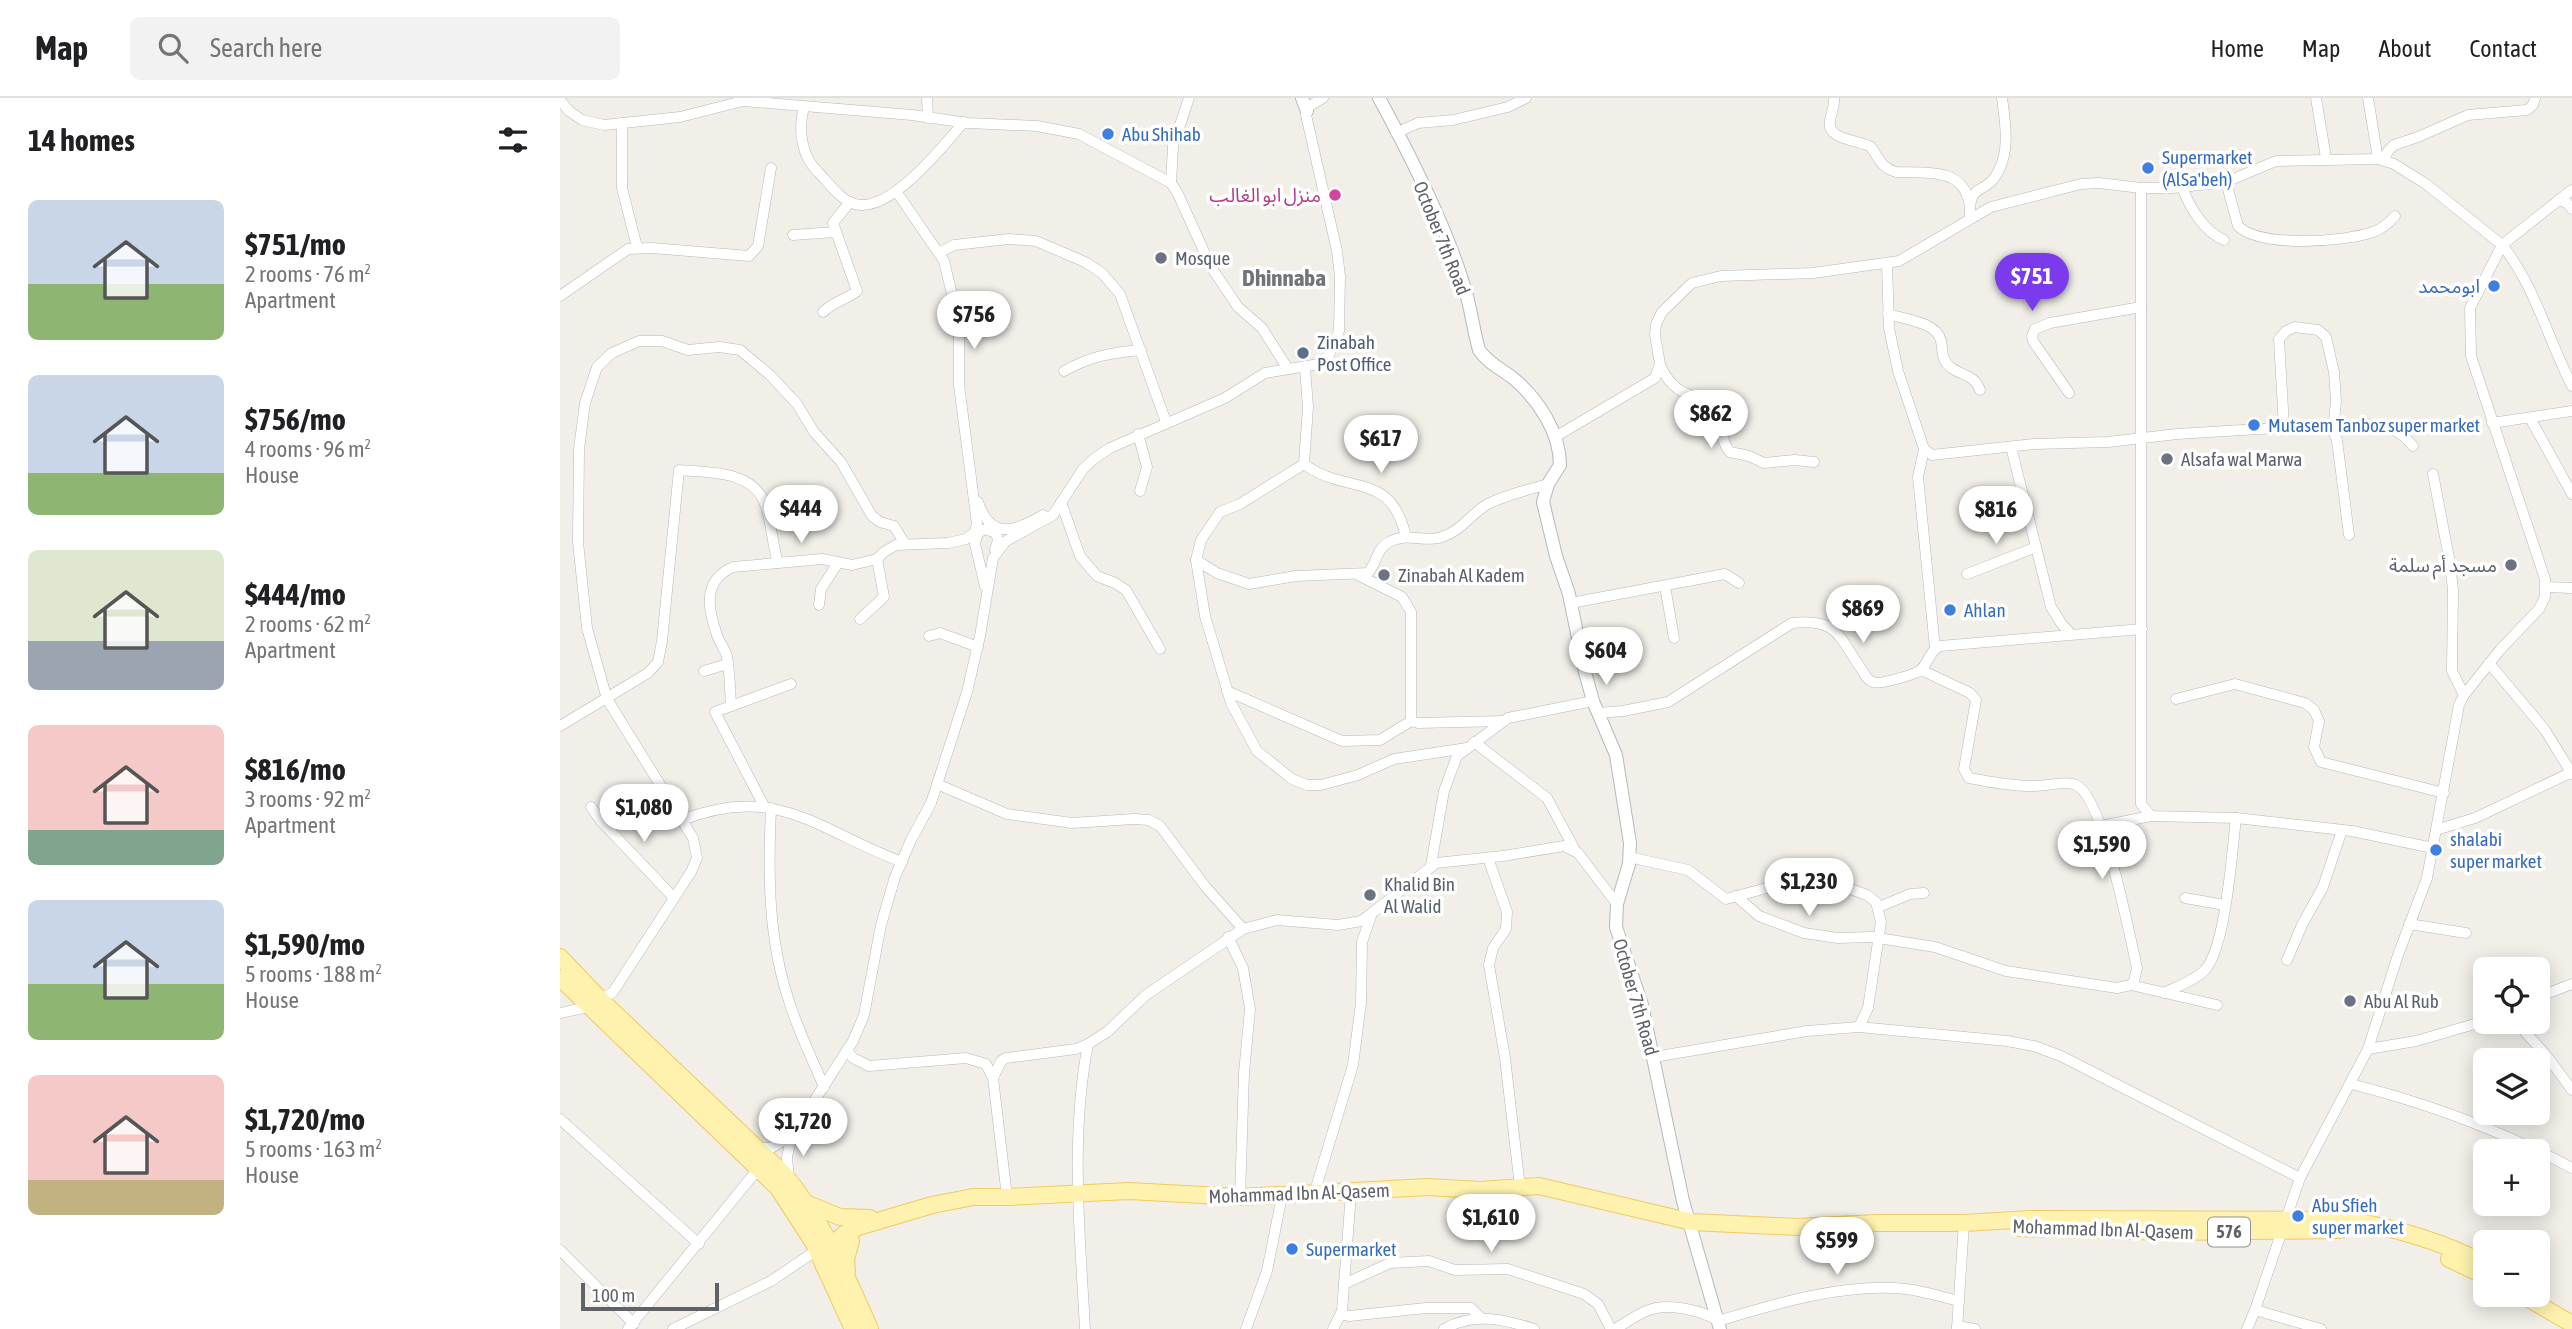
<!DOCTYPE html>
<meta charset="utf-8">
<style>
body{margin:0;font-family:"Asap Condensed","Noto Sans Arabic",sans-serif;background:#f2f2f2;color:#202124;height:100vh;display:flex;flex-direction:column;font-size:26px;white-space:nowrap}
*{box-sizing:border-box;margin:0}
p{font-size:23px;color:#757577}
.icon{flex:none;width:38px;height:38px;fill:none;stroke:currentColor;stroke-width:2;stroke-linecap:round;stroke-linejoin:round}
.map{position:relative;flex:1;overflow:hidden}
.sheet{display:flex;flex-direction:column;background:#fff;width:560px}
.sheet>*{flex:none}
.fabs{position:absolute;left:1913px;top:859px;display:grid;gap:14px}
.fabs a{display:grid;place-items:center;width:77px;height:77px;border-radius:10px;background:#fff;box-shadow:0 4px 18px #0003;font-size:35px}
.scale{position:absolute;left:21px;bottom:18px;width:138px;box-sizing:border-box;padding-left:7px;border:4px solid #5f6368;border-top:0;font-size:19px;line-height:24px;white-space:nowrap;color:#5f6368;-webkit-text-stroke:5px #fff;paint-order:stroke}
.price{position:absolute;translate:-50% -60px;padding:0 16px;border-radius:24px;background:#fff;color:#222;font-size:23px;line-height:46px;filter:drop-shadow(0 2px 4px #0008)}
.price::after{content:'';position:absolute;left:50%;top:42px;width:21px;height:16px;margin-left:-10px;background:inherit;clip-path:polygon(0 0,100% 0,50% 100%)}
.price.active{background:#7c3aed;color:#fff}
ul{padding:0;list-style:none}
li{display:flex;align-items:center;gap:21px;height:175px;padding:0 28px}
li span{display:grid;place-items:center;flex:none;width:196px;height:140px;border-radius:10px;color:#555}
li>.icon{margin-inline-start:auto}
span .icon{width:84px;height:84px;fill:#fffc;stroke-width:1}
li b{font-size:30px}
h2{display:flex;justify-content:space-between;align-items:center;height:84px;padding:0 28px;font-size:30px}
header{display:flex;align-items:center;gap:42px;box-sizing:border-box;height:98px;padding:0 35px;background:#fff;border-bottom:2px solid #e0e0e0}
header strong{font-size:33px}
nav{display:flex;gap:38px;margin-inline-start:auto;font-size:24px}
.search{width:490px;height:63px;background:#f2f2f2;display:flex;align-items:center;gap:18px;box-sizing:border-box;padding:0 24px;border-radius:10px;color:#757577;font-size:26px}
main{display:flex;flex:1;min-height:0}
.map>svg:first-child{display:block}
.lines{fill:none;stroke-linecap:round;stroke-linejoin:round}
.minor-casing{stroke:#b5b8bc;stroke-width:11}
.tertiary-casing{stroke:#b5b8bc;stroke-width:14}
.primary-casing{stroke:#f2c960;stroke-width:18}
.minor{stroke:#fff;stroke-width:10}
.tertiary{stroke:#fff;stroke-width:12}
.primary{stroke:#fff2af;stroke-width:16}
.shop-dot{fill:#3f7fe0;stroke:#fff;stroke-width:2.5}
.hotel-dot{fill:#d1479c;stroke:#fff;stroke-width:2.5}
.worship-dot{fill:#6b7280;stroke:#fff;stroke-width:2.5}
.service-dot{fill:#5c6f8a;stroke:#fff;stroke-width:2.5}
.labels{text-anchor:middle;stroke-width:7;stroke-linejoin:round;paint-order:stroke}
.shield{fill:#fff;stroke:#8f9295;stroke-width:2}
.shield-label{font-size:18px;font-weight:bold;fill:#5f6368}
.shop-label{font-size:19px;fill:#366cbe;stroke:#fff;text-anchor:start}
.hotel-label{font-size:19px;fill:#b23c85;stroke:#fff;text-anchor:end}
.street-label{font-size:19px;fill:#5f6368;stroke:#fff}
.worship-label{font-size:19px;fill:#5b616d;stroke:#fff;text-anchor:start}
.service-label{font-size:19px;fill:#4e5e75;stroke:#fff;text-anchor:start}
.quarter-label{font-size:23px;font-weight:bold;fill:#70757a;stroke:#fff}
</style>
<header>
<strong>Map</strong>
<div class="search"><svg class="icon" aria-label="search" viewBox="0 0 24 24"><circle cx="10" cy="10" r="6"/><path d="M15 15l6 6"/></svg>Search here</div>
<nav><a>Home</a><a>Map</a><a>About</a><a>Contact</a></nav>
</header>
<main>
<section class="sheet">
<h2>14 homes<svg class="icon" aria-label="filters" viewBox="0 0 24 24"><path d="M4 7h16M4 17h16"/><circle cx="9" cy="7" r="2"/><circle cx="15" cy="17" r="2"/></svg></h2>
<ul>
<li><span style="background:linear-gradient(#c9d6e8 60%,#8fb573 0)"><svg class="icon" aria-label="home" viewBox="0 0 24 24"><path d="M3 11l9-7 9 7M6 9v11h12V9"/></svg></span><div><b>$751/mo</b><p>2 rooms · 76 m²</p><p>Apartment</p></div></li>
<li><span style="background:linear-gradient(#c9d6e8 70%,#8fb573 0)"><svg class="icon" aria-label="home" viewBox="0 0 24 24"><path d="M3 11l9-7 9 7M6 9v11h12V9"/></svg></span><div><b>$756/mo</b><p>4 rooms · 96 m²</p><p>House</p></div></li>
<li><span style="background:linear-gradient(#dfe7d0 65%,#9aa5b1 0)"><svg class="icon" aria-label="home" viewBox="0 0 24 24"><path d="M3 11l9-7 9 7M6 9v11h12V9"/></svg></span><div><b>$444/mo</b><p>2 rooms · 62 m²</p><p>Apartment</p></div></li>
<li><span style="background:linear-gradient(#f6c9c9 75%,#7fa58c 0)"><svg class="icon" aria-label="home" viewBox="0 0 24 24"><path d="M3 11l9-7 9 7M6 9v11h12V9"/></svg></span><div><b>$816/mo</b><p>3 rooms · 92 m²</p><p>Apartment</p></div></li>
<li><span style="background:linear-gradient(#c9d6e8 60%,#8fb573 0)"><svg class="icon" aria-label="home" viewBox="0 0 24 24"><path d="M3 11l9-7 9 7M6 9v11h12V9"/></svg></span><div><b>$1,590/mo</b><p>5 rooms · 188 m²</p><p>House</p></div></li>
<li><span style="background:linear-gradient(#f6c9c9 75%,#c2b280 0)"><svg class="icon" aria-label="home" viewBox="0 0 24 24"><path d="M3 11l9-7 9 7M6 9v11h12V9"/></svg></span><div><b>$1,720/mo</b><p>5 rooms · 163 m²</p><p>House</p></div></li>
</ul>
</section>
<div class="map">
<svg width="2012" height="1231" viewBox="0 0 2012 1231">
<rect width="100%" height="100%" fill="#f1efe8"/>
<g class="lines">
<g class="minor-casing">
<g id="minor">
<polyline points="367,0 368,20"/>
<path d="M1274 0C1275 9 1271 14 1270 23 1266 42 1300 42 1311 49 1319 61 1322 70 1336 74 1364 75 1402 69 1409 104"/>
<polyline points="1756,0 1766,60"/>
<polyline points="1808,0 1818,61"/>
<polyline points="0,2 9,13 22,22 44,27 120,19 183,3 352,17 408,25 477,28 519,36 611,85 618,96 651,169 678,209 702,230 728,271"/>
<path d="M244 9C238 31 241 58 258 74 268 84 281 103 295 106 330 116 383 48 404 24"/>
<polyline points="62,25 62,90 77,149"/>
<polyline points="836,35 858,25 893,22 948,9 966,0"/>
<polyline points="1824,62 1828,53 1834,47 1858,39 1908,17 1967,12 1973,7 1975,0"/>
<path d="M1666 84 1678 128C1701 150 1784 144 1813 134 1822 131 1829 125 1835 118"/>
<polyline points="611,85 613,48 629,0"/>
<path d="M1622 89C1629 108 1643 133 1664 142"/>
<polyline points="1581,90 1581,706 1591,718 1676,720 1792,733 1873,750"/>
<polyline points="1999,102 2012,92"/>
<path d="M2012 111 2007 105 1999 102 1942 147C1975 188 1988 241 2012 288"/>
<path d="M1410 121C1408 80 1426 100 1439 72 1450 50 1445 24 1442 0"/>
<polyline points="233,137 275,134"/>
<polyline points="379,155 394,147 449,141 476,143 525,164 542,175 560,196 606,324"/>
<path d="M1327 165 1329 230 1338 273 1364 351 1372 357 1474 346 1548 344 1617 336 1763 327 1773 333C1803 323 1831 321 1853 348"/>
<polyline points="0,198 68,151 92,150 189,158 198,148 211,70"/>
<path d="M263 214C273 204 285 202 297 193L273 125 290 104"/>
<path d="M1328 216C1344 221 1377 224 1381 243 1383 253 1381 261 1390 269 1402 278 1414 276 1420 292"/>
<path d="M1100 267C1106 281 1115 292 1130 297 1137 299 1145 299 1150 304 1163 317 1158 341 1170 354L1189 358 1204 365 1235 362 1254 364"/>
<path d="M745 270 748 309 744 366 680 406 660 414 641 442 636 462 657 475 689 486 736 478 808 475C817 465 816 451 829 444 847 434 864 445 882 439 901 433 910 417 926 407 944 397 968 392 988 386"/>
<path d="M504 273C531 258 550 255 581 252"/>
<polyline points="1509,295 1473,243 1472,238 1475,231 1490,225 1581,209"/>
<polyline points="1970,320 2012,396"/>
<polyline points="1932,325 2012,313"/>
<polyline points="1724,329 1719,241 1726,233 1735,229 1758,232 1766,239 1774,274 1776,303 1773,333 1777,342 1789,437"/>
<polyline points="578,336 587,369 580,393"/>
<polyline points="995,339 1095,280 1100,266 1095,237 1096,226 1102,214 1132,185 1161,178 1253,175 1339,163 1431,109 1521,86 1539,85 1581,90 1612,90 1666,84 1716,63 1818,61 1834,66 1866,86 1942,147 1910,210 1911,258 1985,481 1985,499 1979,511 1940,552 1904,597 1899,607 1867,780 1838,857 1808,951 1740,1080 1695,1212 1687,1231"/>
<polyline points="1451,349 1491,509 1501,525 1511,536"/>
<polyline points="1364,351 1358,379 1375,550"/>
<path d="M744 366C786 398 831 371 846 439"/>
<polyline points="1873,376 1890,465 1893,492 1892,573 1904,597"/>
<path d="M418 404C431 442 454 434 483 417"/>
<polyline points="501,404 520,458 537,478 555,485 566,492 600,551"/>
<polyline points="636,462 645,518 671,605 697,653 732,681 747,687 761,687 798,677 834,661 907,650"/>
<polyline points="1407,476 1476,449"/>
<polyline points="798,477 842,499 851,514 851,623 858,625 944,623"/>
<polyline points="425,488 415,446 418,435 425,431 436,435 438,442 435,452"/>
<polyline points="1105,488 1114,540"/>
<polyline points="1986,489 2012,490"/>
<polyline points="1011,505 1165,476 1179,485"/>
<polyline points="259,507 261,491 278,465"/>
<polyline points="300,521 324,499 317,461"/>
<polyline points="369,538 380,535 418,549"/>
<polyline points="1929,565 1985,632 2012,676"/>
<polyline points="144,573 167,566"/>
<polyline points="667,593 782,643 820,642 851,623"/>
<polyline points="1616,601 1675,586 1745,605 1754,612 1759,623 1754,649 1761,664 1884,695"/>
<path d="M171 608C170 592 170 575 167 559 165 550 158 543 156 534 147 507 144 482 173 469L262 461 292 467 317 461 324 454 336 447 388 445 406 441 415 434 417 426 399 287V225L384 163 336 93"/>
<path d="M1039 615 1063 613 1108 604 1232 525C1278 520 1278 538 1302 572 1305 577 1307 582 1313 584 1319 587 1348 578 1355 575 1368 571 1367 554 1380 548L1582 531"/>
<path d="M0 628 88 575 98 564 102 543 119 372C149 375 193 372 205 406 212 425 212 446 218 465"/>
<polyline points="914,644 987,700 1015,752"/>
<polyline points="377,686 447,716 512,725 574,721 589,722 600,728 645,788 683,831"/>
<polyline points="204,708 155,614 231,586"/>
<polyline points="31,709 41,723 114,800"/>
<path d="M211 710C208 774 208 841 229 903 238 933 252 960 264 989"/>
<path d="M122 722C218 685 257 732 342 764"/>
<polyline points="1541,728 1591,718"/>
<polyline points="1876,732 1915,720 2012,674"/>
<polyline points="1069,759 1128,772 1166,801 1214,788 1268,783 1307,797 1316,804 1321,824 1308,910 1299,929"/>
<polyline points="928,760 947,814 946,831 933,850 929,867 945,960 960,1089"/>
<polyline points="871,767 884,693 897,658 948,620 1033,603"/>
<path d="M1176 798 1199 818 1244 835 1278 840 1312 839 1375 849 1446 873 1557 890 1571 887 1574 883 1577 870C1570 839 1543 698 1516 687 1504 682 1486 689 1473 688 1451 688 1430 684 1409 680L1404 671 1416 602 1410 595 1361 572"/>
<polyline points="1625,800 1665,807"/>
<polyline points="1319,809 1350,796 1364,795"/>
<polyline points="1849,826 1906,835"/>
<polyline points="668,839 683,870 690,911 684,975 680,1099"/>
<polyline points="1727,862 1742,827 1763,789 1782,732"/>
<polyline points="1571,887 1657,907"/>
<path d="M1604 895C1616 889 1633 883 1643 874 1666 854 1672 752 1676 720"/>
<polyline points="1978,899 2012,886"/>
<polyline points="41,902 53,894 131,774 137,760 133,740 47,601 27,530 18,444 19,351 25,305 37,269 52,255 79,243 102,243 128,252 159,249 180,252 210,277 237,306 254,334 281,364 312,418 320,424 334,428 345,446"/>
<polyline points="0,915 28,909"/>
<polyline points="1956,924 1986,957 2012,992"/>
<polyline points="1808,951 1856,943 1925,923"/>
<polyline points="287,952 293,960 309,968 406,960 426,966 433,980 447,1099"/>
<polyline points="1094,959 1247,933 1299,929 1447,943 1474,948 1501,958 1740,1080"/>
<polyline points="433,980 441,963 446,960 516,951 528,946 547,934 586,897 683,831 717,822 778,827 801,823 812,815"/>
<path d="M1791 986C1867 1005 1942 1033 2012 1070"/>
<polyline points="0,1021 139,1146"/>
<polyline points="198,1051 213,1049 232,1037"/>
<polyline points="229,1081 227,1059 232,1037 293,943 304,917 321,827 335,779 351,742 371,705 407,594 420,538 433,460 446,443 493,417 523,371 535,360 550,350 665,300 705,275 759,266 769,257 779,233 780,178 777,153 746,17 748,9 763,0"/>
<polyline points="754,1096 793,967 801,905 802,844 812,815 876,765 943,758 1004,748 1018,755 1057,806"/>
<polyline points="0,1152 74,1226"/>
<polyline points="784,1186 830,1165 869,1163 895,1172 948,1171 1024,1196 1038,1206 1051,1231"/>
<polyline points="1695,1212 1761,1231"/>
<polyline points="781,1216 789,1218 866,1210 911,1210 920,1219"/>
<polyline points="1397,1228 1415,1231"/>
<polyline points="68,1231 198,1071"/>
<polyline points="113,1231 211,1183 257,1152"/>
<path d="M525 1231C520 1136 510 1040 528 946"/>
<polyline points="686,1231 707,1173 722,1098"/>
<polyline points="773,1231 782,1213 791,1095"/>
<path d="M884 1231C913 1214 944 1221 974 1231"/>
<path d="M1055 1231C1066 1225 1077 1216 1089 1212 1109 1205 1142 1212 1158 1223 1215 1206 1286 1184 1346 1191 1364 1193 1382 1199 1399 1203"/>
<polyline points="1397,1231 1404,1125"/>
</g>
</g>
<g class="tertiary-casing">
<g id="tertiary">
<polyline points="742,0 747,13"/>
<path d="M819 0C849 55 886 128 904 188 911 209 913 231 919 252 928 265 941 271 953 280 978 301 1000 334 1000 367L988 386 983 404 996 458 1009 496 1025 574 1033 603 1056 657 1070 745 1069 766 1057 806 1056 829 1082 907 1123 1103 1160 1231"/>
</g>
</g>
<g class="primary-casing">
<g id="primary">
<path d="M0 859 42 903 223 1075C262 1121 286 1176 310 1231"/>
<polyline points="0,880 218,1090 253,1144 293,1231"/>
<polyline points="248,1106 280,1119 310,1120"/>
<polyline points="1459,1130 1610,1134 1780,1132"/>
<polyline points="1889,1161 1925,1178"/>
<path d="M264 1168 271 1147 284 1136 298 1129 372 1107 413 1099H447L569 1093 680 1099 868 1089 920 1092 979 1088 1132 1124 1238 1129 1317 1125H1404L1471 1121 1787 1122C1835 1130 1882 1143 1925 1166"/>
<polyline points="287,1174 286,1161 291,1143"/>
<polyline points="1962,1197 2012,1226"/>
</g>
</g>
<use href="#minor" class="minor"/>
<use href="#tertiary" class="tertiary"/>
<use href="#primary" class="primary"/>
</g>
<g class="shop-dot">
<circle cx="548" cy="36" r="7"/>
<circle cx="1588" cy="70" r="7"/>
<circle cx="1934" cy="188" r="7"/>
<circle cx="1694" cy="327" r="7"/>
<circle cx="1390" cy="512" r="7"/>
<circle cx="1876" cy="752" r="7"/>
<circle cx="1738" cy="1118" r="7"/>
<circle cx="732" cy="1151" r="7"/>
</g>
<circle class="hotel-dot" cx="775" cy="97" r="7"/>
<g class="worship-dot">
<circle cx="601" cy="160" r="7"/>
<circle cx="1607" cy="361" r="7"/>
<circle cx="1951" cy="467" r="7"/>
<circle cx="824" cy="477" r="7"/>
<circle cx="810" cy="797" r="7"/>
<circle cx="1790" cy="903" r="7"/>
</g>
<circle class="service-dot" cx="743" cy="255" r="7"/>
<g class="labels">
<rect class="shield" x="1648" y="1119.5" width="42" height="29" rx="5"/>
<g class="shield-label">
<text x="1669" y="1140">576</text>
</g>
<g class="shop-label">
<text x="562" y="43">Abu Shihab</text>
<text x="1602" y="66">Supermarket<tspan x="1602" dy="22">(AlSa'beh)</tspan></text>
<text x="1920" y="195" text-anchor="end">ابومحمد</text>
<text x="1708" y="334">Mutasem Tanboz super market</text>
<text x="1404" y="519">Ahlan</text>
<text x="1890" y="748">shalabi<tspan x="1890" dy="22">super market</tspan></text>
<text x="1752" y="1114">Abu Sfieh<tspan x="1752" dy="22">super market</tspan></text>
<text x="746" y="1158">Supermarket</text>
</g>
<g class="hotel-label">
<text x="761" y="104">منزل ابو الغالب</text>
</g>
<g class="street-label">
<text transform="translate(882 140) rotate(68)" y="7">October 7th Road</text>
<text transform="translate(1076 899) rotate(74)" y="7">October 7th Road</text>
<text transform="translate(739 1095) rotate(-2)" y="7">Mohammad Ibn Al-Qasem</text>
<text transform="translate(1543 1131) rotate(2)" y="7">Mohammad Ibn Al-Qasem</text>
</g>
<g class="worship-label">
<text x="615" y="167">Mosque</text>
<text x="1621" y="368">Alsafa wal Marwa</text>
<text x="1937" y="474" text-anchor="end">مسجد أم سلمة</text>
<text x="838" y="484">Zinabah Al Kadem</text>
<text x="824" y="793">Khalid Bin<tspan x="824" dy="22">Al Walid</tspan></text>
<text x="1804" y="910">Abu Al Rub</text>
</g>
<g class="service-label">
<text x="757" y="251">Zinabah<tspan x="757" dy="22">Post Office</tspan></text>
</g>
<g class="quarter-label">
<text x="724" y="188">Dhinnaba</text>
</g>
</g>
</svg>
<div class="fabs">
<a><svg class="icon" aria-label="locate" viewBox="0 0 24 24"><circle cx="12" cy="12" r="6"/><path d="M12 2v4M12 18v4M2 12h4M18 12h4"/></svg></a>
<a><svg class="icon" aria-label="layers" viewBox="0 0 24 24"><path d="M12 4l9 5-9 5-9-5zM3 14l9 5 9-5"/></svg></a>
<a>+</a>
<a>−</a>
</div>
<div class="scale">100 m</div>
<b class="price active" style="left:1472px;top:215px">$751</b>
<b class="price" style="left:414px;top:253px">$756</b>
<b class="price" style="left:1151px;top:352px">$862</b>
<b class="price" style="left:821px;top:377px">$617</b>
<b class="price" style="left:241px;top:447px">$444</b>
<b class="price" style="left:1436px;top:448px">$816</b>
<b class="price" style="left:1303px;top:547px">$869</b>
<b class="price" style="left:1046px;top:589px">$604</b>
<b class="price" style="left:84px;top:746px">$1,080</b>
<b class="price" style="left:1542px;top:783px">$1,590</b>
<b class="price" style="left:1249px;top:820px">$1,230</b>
<b class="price" style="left:243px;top:1060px">$1,720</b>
<b class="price" style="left:931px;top:1156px">$1,610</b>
<b class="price" style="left:1277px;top:1179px">$599</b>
</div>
</main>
